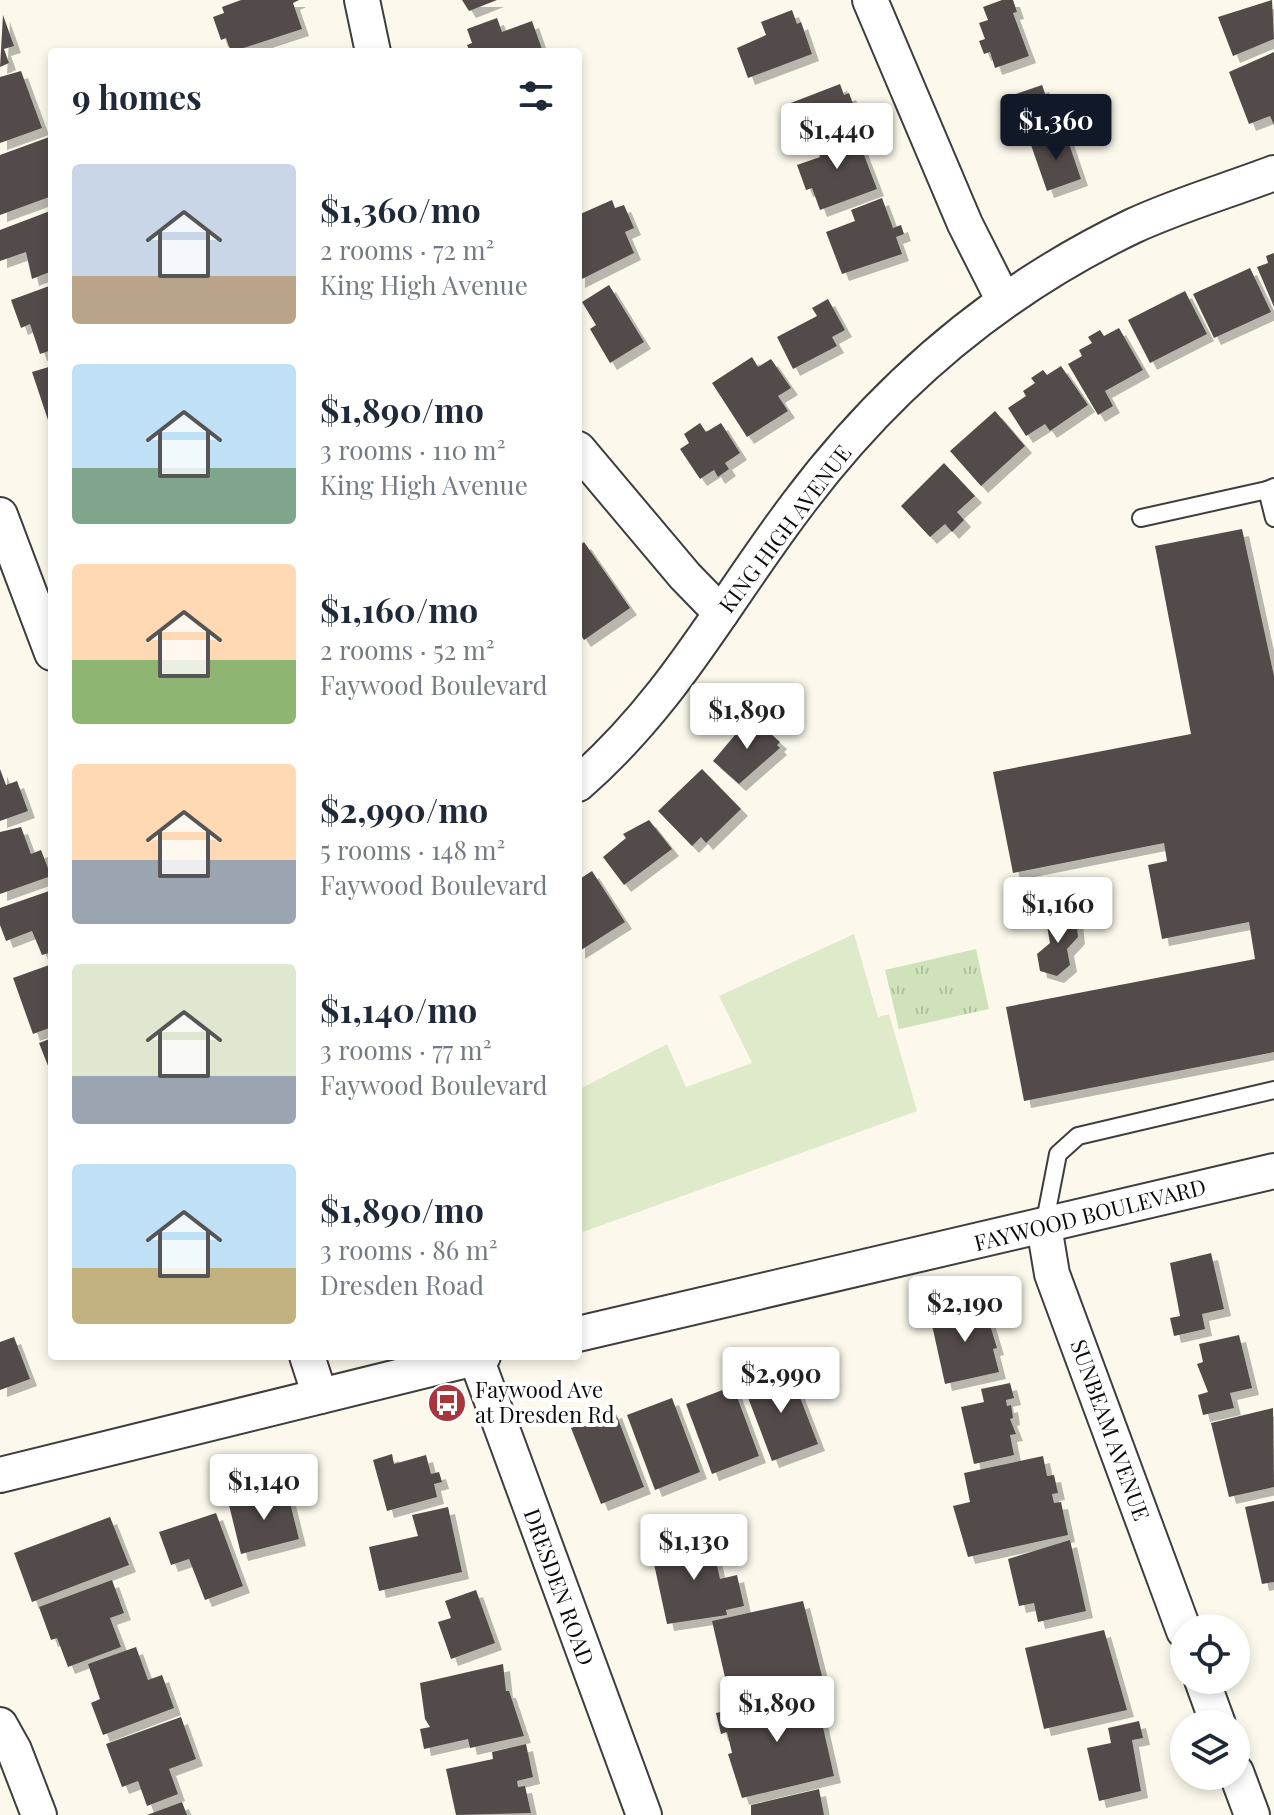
<!DOCTYPE html>
<meta charset="utf-8">
<style>
body{margin:0;font-family:"Playfair Display",serif;background:#f2f2f3;color:#1f2937;height:100vh;display:flex;flex-direction:column;font-size:30px;white-space:nowrap}
*{box-sizing:border-box;margin:0}
p{font-size:26px;color:#747a83}
.icon{flex:none;width:44px;height:44px;fill:none;stroke:currentColor;stroke-width:2;stroke-linecap:round;stroke-linejoin:round}
.map{position:relative;flex:1;overflow:hidden}
.drawer{position:absolute;left:48px;top:48px;width:534px;height:1312px;display:flex;flex-direction:column;background:#fff;border-radius:8px;box-shadow:0 4px 12px #0003}
.drawer>*{flex:none}
.tools{position:absolute;left:1170px;top:1614px;display:grid;gap:16px}
.tools a{display:grid;place-items:center;width:80px;height:80px;border-radius:50%;background:#fff;box-shadow:0 4px 12px #0003;font-size:40px}
.price{position:absolute;translate:-50% -68px;padding:0 18px;border-radius:8px;background:#fff;color:#222;font-size:26px;line-height:52px;filter:drop-shadow(0 2px 4px #0008)}
.price::after{content:'';position:absolute;left:50%;top:48px;width:24px;height:18px;margin-left:-12px;background:inherit;clip-path:polygon(0 0,100% 0,50% 100%)}
.price.on{background:#111827;color:#fff}
ul{padding:0;list-style:none}
li{display:flex;align-items:center;gap:24px;height:200px;padding:0 24px}
li span{display:grid;place-items:center;flex:none;width:224px;height:160px;border-radius:8px;color:#555}
li>.icon{margin-inline-start:auto}
span .icon{width:96px;height:96px;fill:#fffc;stroke-width:1}
li b{font-size:34px}
h2{display:flex;justify-content:space-between;align-items:center;height:96px;padding:0 24px;font-size:34px}
.map>svg:first-child{display:block}
.park{fill:url(#park-tufts)}
.pitch{fill:#dfeacb}
.building{fill:#524c49;filter:url(#shadow)}
.lines{fill:none;stroke-linecap:round;stroke-linejoin:round}
.lane-casing{stroke:#3e3e3e;stroke-width:20}
.street-casing{stroke:#3e3e3e;stroke-width:38}
.lane{stroke:#fff;stroke-width:16}
.street{stroke:#fff;stroke-width:34}
.labels{text-anchor:middle;stroke-width:8;stroke-linejoin:round;paint-order:stroke}
.street-label{font-size:22px;fill:#0b0b0b;stroke:#fff}
.poi-label{font-size:22px;fill:#0b0b0b;stroke:#fff;text-anchor:start}
</style>
<div class="map">
<svg width="1274" height="1815" viewBox="0 0 1274 1815">
<defs>
<pattern id="park-tufts" width="24" height="20" patternUnits="userSpaceOnUse" patternTransform="scale(2)"><rect width="24" height="20" fill="#cfe2ba"/><path d="M3 7l-1-3M5 7V3M7 7l1-3M15 17l-1-3M17 17v-4M19 17l1-3" fill="none" stroke="#b0c19f"/></pattern>
<filter id="shadow"><feDropShadow dx="7" dy="7" stdDeviation="0" flood-color="#0004"/></filter>
</defs>
<rect width="100%" height="100%" fill="#fcf9ec"/>
<polygon class="park" points="976,949 989,1009 899,1029 885,970"/>
<polygon class="pitch" points="854,934 878,1017 889,1014 917,1111 583,1232 578,1219 578,1090 667,1044 686,1087 752,1063 719,996"/>
<g class="building">
<polygon points="241,0 299,0 293,3 302,29 231,52 226,38 221,40 213,17 224,13 222,7"/>
<polygon points="462,0 497,0 469,11"/>
<polygon points="1002,0 1013,0 1017,12 1013,13 1029,56 995,68 990,52 984,54 979,41 985,39 979,23 988,20 983,7"/>
<polygon points="1272,0 1274,39 1233,56 1218,17"/>
<polygon points="792,10 797,24 801,22 812,54 748,78 737,48 766,35 761,22"/>
<polygon points="3,15 14,46 4,49 9,63 0,67"/>
<polygon points="497,18 502,32 532,21 543,52 470,52 467,45 472,43 467,29"/>
<polygon points="1274,52 1274,125 1270,116 1249,124 1229,72"/>
<polygon points="21,71 42,128 0,143 0,77"/>
<polygon points="840,84 844,95 849,93 858,117 798,143 783,106"/>
<polygon points="1042,85 1055,121 1020,134 1007,97"/>
<polygon points="847,130 852,145 859,142 877,189 820,210 812,188 806,190 797,165 820,157 815,142"/>
<polygon points="1065,132 1081,179 1047,191 1031,145"/>
<polygon points="52,136 52,196 0,215 0,155"/>
<polygon points="882,198 893,228 901,225 904,234 896,237 902,254 842,274 826,232 855,221 851,210"/>
<polygon points="612,200 615,208 624,205 634,228 625,232 634,253 578,281 578,215"/>
<polygon points="50,211 52,271 32,279 26,252 0,261 0,230"/>
<polygon points="1274,253 1274,307 1257,267 1268,263 1266,256"/>
<polygon points="1250,268 1271,312 1214,338 1193,294"/>
<polygon points="52,285 52,350 40,354 30,324 21,328 11,300"/>
<polygon points="609,285 644,342 610,363 590,329 596,325 582,302"/>
<polygon points="1185,291 1207,334 1150,363 1128,320"/>
<polygon points="828,299 845,330 832,337 837,346 793,369 777,337 817,316 812,308"/>
<polygon points="1119,328 1143,370 1105,391 1113,406 1098,415 1068,364 1082,356 1079,350 1092,343 1088,337 1100,330 1104,336"/>
<polygon points="752,357 758,367 771,359 791,388 778,396 788,411 747,437 712,383"/>
<polygon points="52,366 52,422 49,423 32,372"/>
<polygon points="1061,366 1088,405 1050,431 1045,424 1026,436 1008,408 1026,396 1023,391 1035,383 1031,378 1043,370 1047,375"/>
<polygon points="995,411 1025,446 981,486 950,451"/>
<polygon points="700,423 706,432 721,423 740,453 725,463 729,469 718,477 714,470 700,479 680,449 689,443 684,434"/>
<polygon points="944,463 975,496 957,512 964,520 952,532 945,524 930,537 901,506"/>
<polygon points="1242,529 1274,676 1274,1052 1024,1101 1006,1007 1255,959 1249,922 1162,939 1148,865 1167,861 1164,843 1013,873 993,772 1191,734 1155,546"/>
<polygon points="584,542 630,608 584,640 578,631 578,546"/>
<polygon points="751,716 780,742 777,745 780,748 739,784 713,761"/>
<polygon points="0,769 6,785 17,781 28,811 0,821"/>
<polygon points="702,769 741,809 706,843 701,837 692,846 658,811"/>
<polygon points="649,820 672,849 624,885 603,857 626,838 623,834"/>
<polygon points="21,827 31,854 41,850 51,876 0,894 0,832"/>
<polygon points="592,871 625,922 578,952 578,880"/>
<polygon points="52,890 52,952 42,955 32,931 6,941 0,925 0,908"/>
<polygon points="1059,914 1076,919 1078,937 1067,949 1070,965 1057,976 1040,971 1037,954 1050,943 1047,926"/>
<polygon points="52,964 52,1027 33,1034 13,978"/>
<polygon points="52,1038 52,1076 39,1043"/>
<polygon points="1211,1253 1224,1309 1202,1314 1205,1329 1174,1336 1170,1318 1180,1316 1170,1263"/>
<polygon points="984,1305 997,1348 993,1349 999,1372 945,1384 930,1316"/>
<polygon points="1239,1335 1252,1388 1230,1393 1234,1408 1203,1415 1198,1395 1208,1392 1197,1364 1203,1362 1199,1344"/>
<polygon points="14,1337 30,1379 0,1390 0,1342"/>
<polygon points="789,1369 818,1444 772,1461 744,1387"/>
<polygon points="1010,1383 1014,1398 1006,1400 1007,1406 1011,1405 1013,1418 1010,1419 1016,1434 1010,1435 1014,1455 974,1464 961,1407 984,1402 981,1389"/>
<polygon points="733,1386 759,1456 712,1474 686,1404"/>
<polygon points="672,1398 700,1472 655,1490 627,1415"/>
<polygon points="1273,1408 1274,1487 1229,1497 1211,1423"/>
<polygon points="615,1411 644,1487 601,1504 571,1428"/>
<polygon points="392,1454 394,1464 426,1455 431,1474 439,1472 442,1482 434,1484 437,1497 387,1511 373,1460"/>
<polygon points="1043,1456 1047,1476 1054,1475 1058,1493 1052,1494 1054,1503 1061,1502 1068,1535 968,1557 953,1506 970,1502 964,1473"/>
<polygon points="287,1491 299,1539 241,1554 229,1505"/>
<polygon points="1274,1501 1274,1582 1262,1584 1245,1507"/>
<polygon points="448,1507 462,1572 379,1591 369,1547 418,1536 412,1515"/>
<polygon points="216,1513 243,1586 205,1600 189,1559 171,1565 159,1532"/>
<polygon points="110,1517 129,1565 32,1602 14,1553"/>
<polygon points="710,1534 720,1579 737,1575 744,1606 726,1610 727,1615 667,1624 651,1550"/>
<polygon points="1070,1540 1086,1611 1038,1622 1034,1603 1019,1606 1008,1559"/>
<polygon points="112,1580 124,1613 110,1618 121,1647 68,1667 57,1638 51,1640 39,1607"/>
<polygon points="476,1590 495,1643 451,1659 438,1622 451,1618 445,1601"/>
<polygon points="803,1601 822,1676 730,1699 712,1621"/>
<polygon points="1104,1630 1127,1710 1044,1729 1025,1648"/>
<polygon points="136,1647 148,1680 162,1675 174,1708 103,1735 91,1703 100,1699 88,1664"/>
<polygon points="503,1664 506,1691 509,1691 524,1736 470,1748 468,1739 424,1749 420,1729 430,1727 425,1719 420,1683"/>
<polygon points="815,1692 834,1776 742,1798 728,1754 732,1753 727,1732 721,1734 716,1713"/>
<polygon points="181,1717 196,1759 169,1769 178,1794 147,1806 138,1781 122,1787 106,1744"/>
<polygon points="1139,1721 1143,1738 1132,1740 1141,1791 1099,1801 1087,1748 1111,1743 1108,1728"/>
<polygon points="526,1744 533,1777 517,1781 518,1787 525,1786 531,1813 456,1815 446,1769 493,1759 492,1752"/>
<polygon points="819,1789 824,1815 751,1815 751,1805"/>
<polygon points="182,1802 187,1815 147,1815"/>
</g>
<g class="lines">
<g class="lane-casing">
<g id="lane">
<polyline points="1274,487 1267,490 1274,518"/>
<polyline points="1141,518 1267,490"/>
<polyline points="1044,1226 1058,1154 1078,1136 1274,1090"/>
</g>
</g>
<g class="street-casing">
<g id="street">
<polyline points="362,0 373,52"/>
<polyline points="870,0 965,224 1003,299"/>
<polyline points="578,449 685,576 721,613"/>
<polyline points="0,515 52,653"/>
<path d="M578 784C674 700 722 604 797 505 886 386 999 290 1133 226 1178 205 1227 191 1274 173"/>
<polyline points="1044,1226 1052,1274 1184,1631"/>
<polyline points="578,1334 1274,1171"/>
<polyline points="307,1356 320,1396"/>
<polyline points="476,1358 644,1815"/>
<polyline points="0,1475 483,1356"/>
<polyline points="1202,1680 1218,1724"/>
<polyline points="0,1725 14,1750 39,1815"/>
<polyline points="1236,1772 1252,1815"/>
</g>
</g>
<use href="#lane" class="lane"/>
<use href="#street" class="street"/>
</g>
<defs>
<g id="bus-disc" transform="scale(2)"><circle r="9.5" fill="#a8363c" stroke="#fff"/><path d="M-5-6H5V4H4V6H2V4H-2V6H-4V4H-5ZM-3.5-4V0h7V-4ZM-3.5 1.2v1.5H-2V1.2ZM2 1.2v1.5H3.5V1.2Z" fill="#fff"/></g>
</defs>
<g fill-rule="evenodd">
<use href="#bus-disc" x="447" y="1403"/>
</g>
<g class="labels">
<g class="street-label">
<text transform="translate(785 529) rotate(-53)" y="8">KING HIGH AVENUE</text>
<text transform="translate(1090 1215) rotate(-14)" y="8">FAYWOOD BOULEVARD</text>
<text transform="translate(1110 1430) rotate(70)" y="8">SUNBEAM AVENUE</text>
<text transform="translate(559 1587) rotate(70)" y="8">DRESDEN ROAD</text>
</g>
<g class="poi-label">
<text x="475" y="1398">Faywood Ave<tspan x="475" dy="25">at Dresden Rd</tspan></text>
</g>
</g>
</svg>
<div class="tools">
<a><svg class="icon" aria-label="locate" viewBox="0 0 24 24"><circle cx="12" cy="12" r="6"/><path d="M12 2v4M12 18v4M2 12h4M18 12h4"/></svg></a>
<a><svg class="icon" aria-label="layers" viewBox="0 0 24 24"><path d="M12 4l9 5-9 5-9-5zM3 14l9 5 9-5"/></svg></a>
</div>
<b class="price on" style="left:1056px;top:162px">$1,360</b>
<b class="price" style="left:837px;top:171px">$1,440</b>
<b class="price" style="left:747px;top:751px">$1,890</b>
<b class="price" style="left:1058px;top:945px">$1,160</b>
<b class="price" style="left:965px;top:1344px">$2,190</b>
<b class="price" style="left:781px;top:1415px">$2,990</b>
<b class="price" style="left:264px;top:1522px">$1,140</b>
<b class="price" style="left:694px;top:1582px">$1,130</b>
<b class="price" style="left:777px;top:1744px">$1,890</b>
<section class="drawer">
<h2>9 homes<svg class="icon" aria-label="filters" viewBox="0 0 24 24"><path d="M4 7h16M4 17h16"/><circle cx="9" cy="7" r="2"/><circle cx="15" cy="17" r="2"/></svg></h2>
<ul>
<li><span style="background:linear-gradient(#c9d6e8 70%,#b9a48a 0)"><svg class="icon" aria-label="home" viewBox="0 0 24 24"><path d="M3 11l9-7 9 7M6 9v11h12V9"/></svg></span><div><b>$1,360/mo</b><p>2 rooms · 72 m²</p><p>King High Avenue</p></div></li>
<li><span style="background:linear-gradient(#bfe0f5 65%,#7fa58c 0)"><svg class="icon" aria-label="home" viewBox="0 0 24 24"><path d="M3 11l9-7 9 7M6 9v11h12V9"/></svg></span><div><b>$1,890/mo</b><p>3 rooms · 110 m²</p><p>King High Avenue</p></div></li>
<li><span style="background:linear-gradient(#ffd9b3 60%,#8fb573 0)"><svg class="icon" aria-label="home" viewBox="0 0 24 24"><path d="M3 11l9-7 9 7M6 9v11h12V9"/></svg></span><div><b>$1,160/mo</b><p>2 rooms · 52 m²</p><p>Faywood Boulevard</p></div></li>
<li><span style="background:linear-gradient(#ffd9b3 60%,#9aa5b1 0)"><svg class="icon" aria-label="home" viewBox="0 0 24 24"><path d="M3 11l9-7 9 7M6 9v11h12V9"/></svg></span><div><b>$2,990/mo</b><p>5 rooms · 148 m²</p><p>Faywood Boulevard</p></div></li>
<li><span style="background:linear-gradient(#dfe7d0 70%,#9aa5b1 0)"><svg class="icon" aria-label="home" viewBox="0 0 24 24"><path d="M3 11l9-7 9 7M6 9v11h12V9"/></svg></span><div><b>$1,140/mo</b><p>3 rooms · 77 m²</p><p>Faywood Boulevard</p></div></li>
<li><span style="background:linear-gradient(#bfe0f5 65%,#c2b280 0)"><svg class="icon" aria-label="home" viewBox="0 0 24 24"><path d="M3 11l9-7 9 7M6 9v11h12V9"/></svg></span><div><b>$1,890/mo</b><p>3 rooms · 86 m²</p><p>Dresden Road</p></div></li>
</ul>
</section>
</div>
